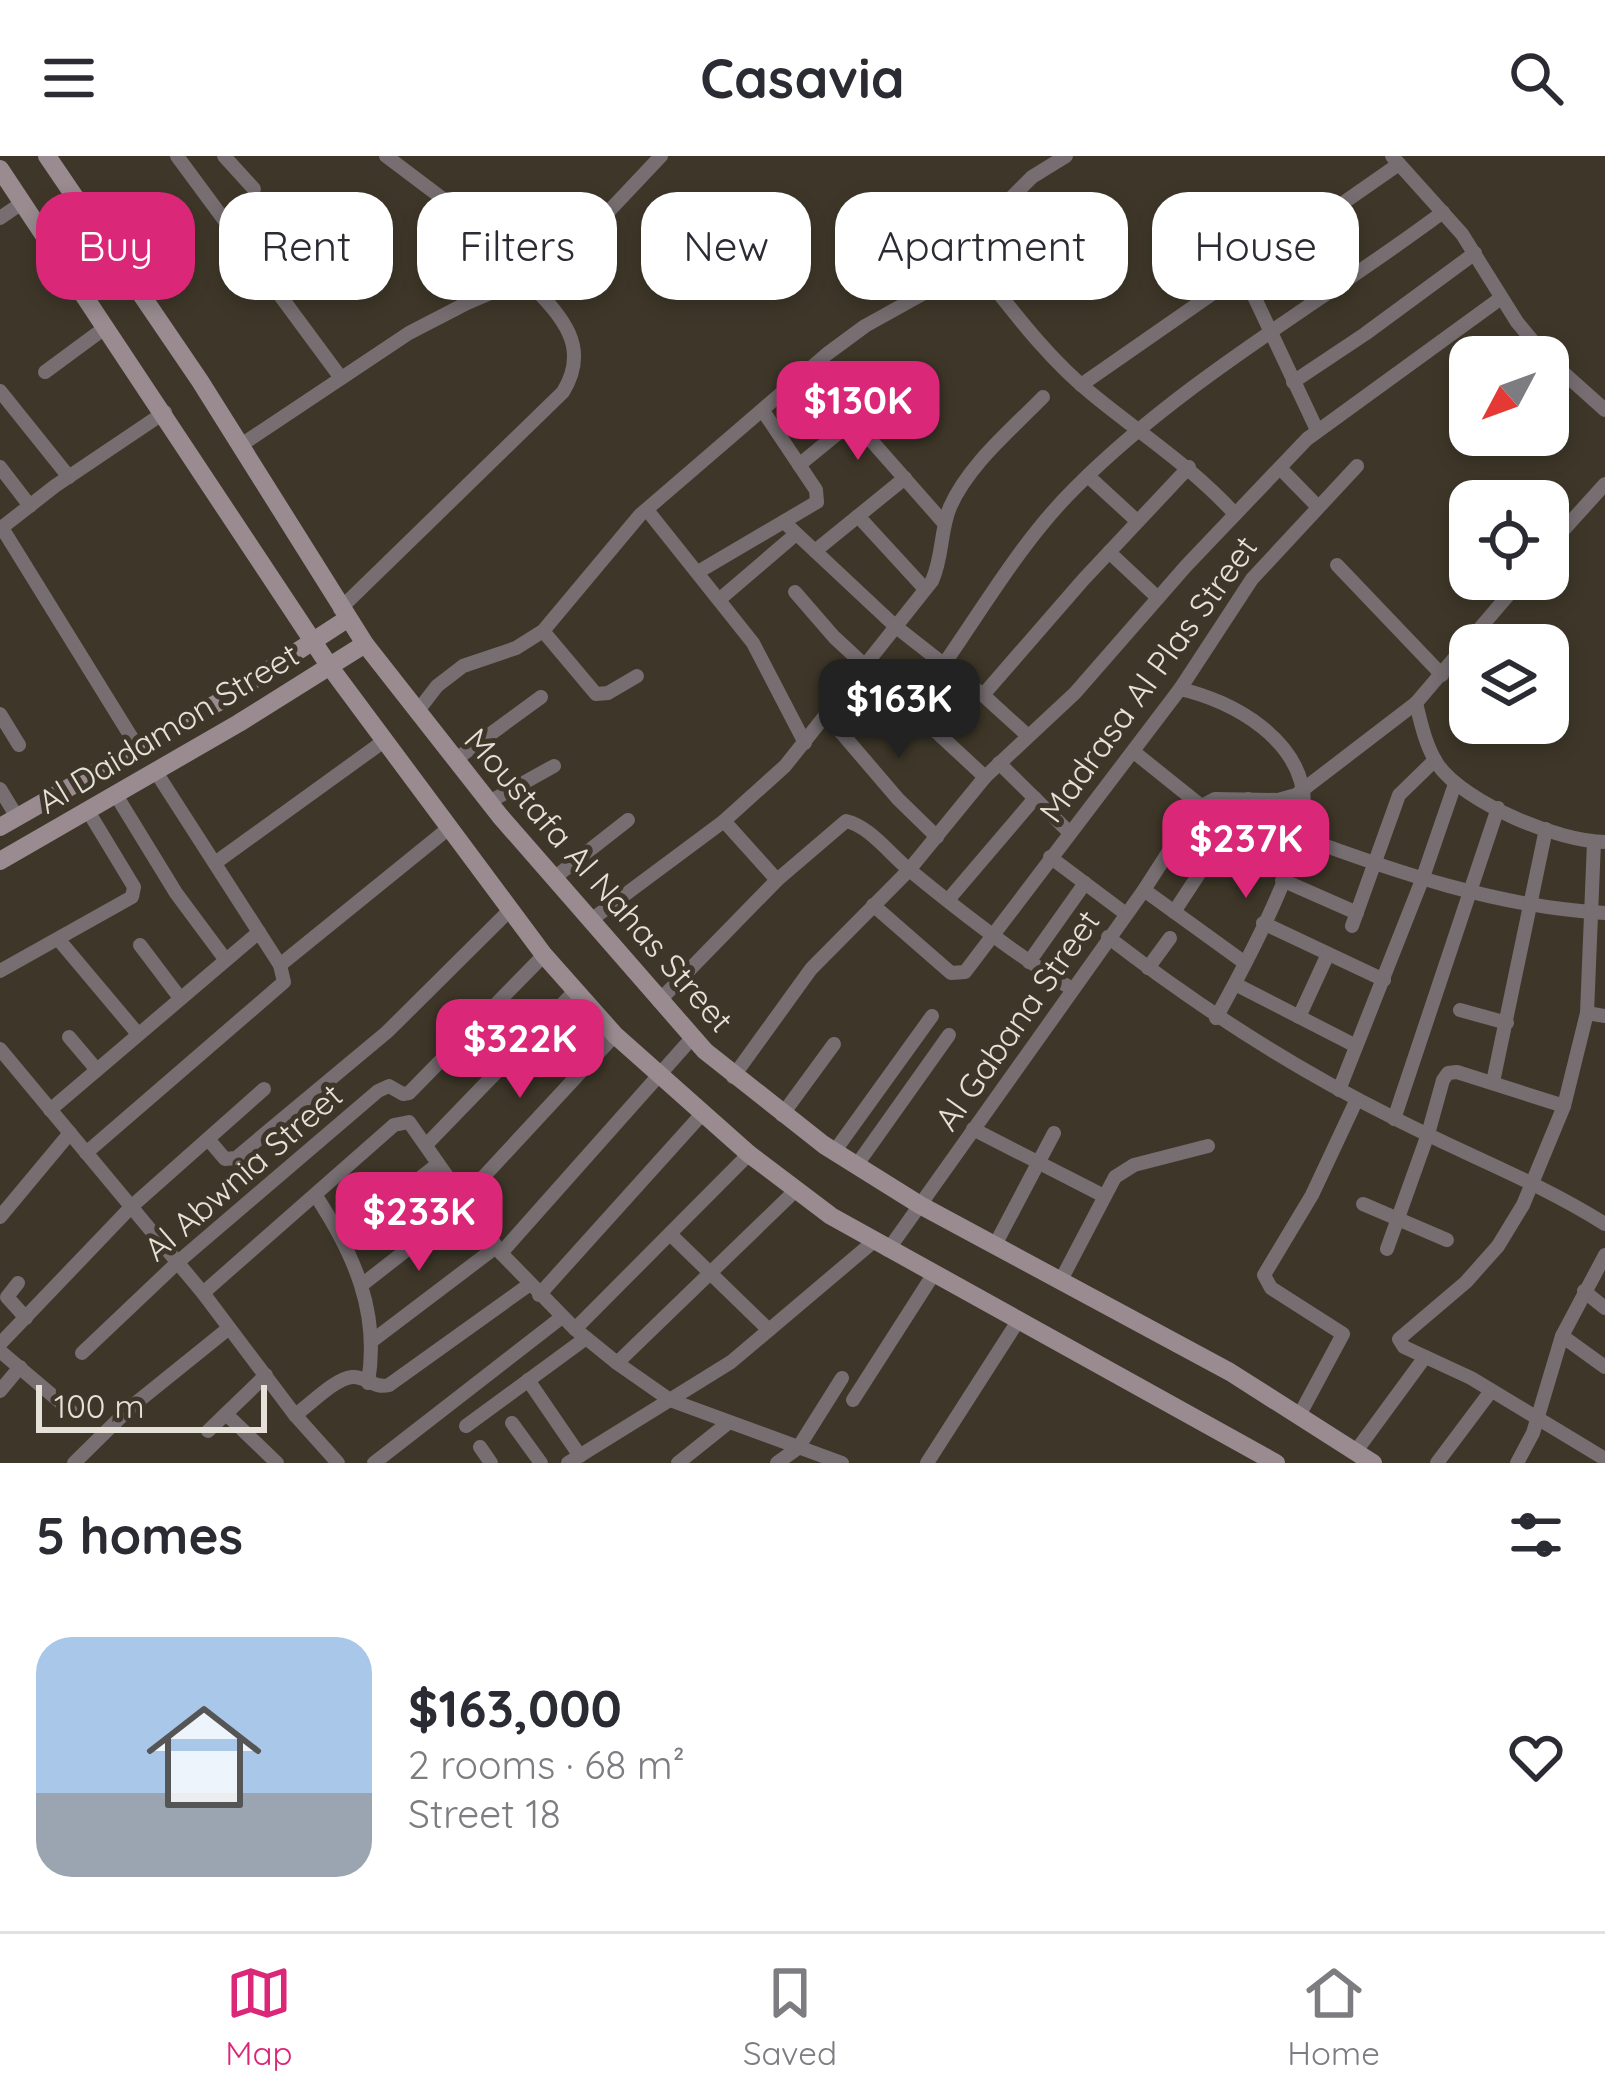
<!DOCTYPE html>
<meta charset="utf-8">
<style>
body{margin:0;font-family:Quicksand,sans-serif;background:#f2f2f3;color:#2b2b33;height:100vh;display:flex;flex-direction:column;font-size:45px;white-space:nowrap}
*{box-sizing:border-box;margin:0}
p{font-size:39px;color:#7c7c81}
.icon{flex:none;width:66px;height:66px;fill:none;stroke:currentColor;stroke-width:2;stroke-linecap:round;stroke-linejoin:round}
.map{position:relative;height:1307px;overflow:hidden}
.side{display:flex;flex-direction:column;background:#fff;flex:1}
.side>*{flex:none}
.guide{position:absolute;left:36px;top:36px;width:1533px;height:108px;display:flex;gap:24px}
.needle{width:78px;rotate:229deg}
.fabs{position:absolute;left:1449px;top:180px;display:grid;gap:24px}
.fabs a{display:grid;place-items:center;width:120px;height:120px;border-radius:24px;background:#fff;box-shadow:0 6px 18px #0003;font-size:60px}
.scale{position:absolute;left:36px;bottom:30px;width:231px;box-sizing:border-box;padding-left:12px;border:6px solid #e5e1d8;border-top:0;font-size:33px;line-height:42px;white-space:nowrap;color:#e5e1d8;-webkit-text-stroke:9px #3e3729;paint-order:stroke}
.price{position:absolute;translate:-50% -102px;padding:0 27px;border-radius:24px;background:#db2777;color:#fff;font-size:39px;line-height:78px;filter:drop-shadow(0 3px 6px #0008)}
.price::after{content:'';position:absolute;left:50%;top:72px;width:36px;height:27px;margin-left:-18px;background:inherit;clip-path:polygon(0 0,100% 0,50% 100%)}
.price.selected{background:#222;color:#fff}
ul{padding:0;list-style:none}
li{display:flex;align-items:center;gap:36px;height:300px;padding:0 36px}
li span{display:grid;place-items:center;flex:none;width:336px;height:240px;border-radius:36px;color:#555}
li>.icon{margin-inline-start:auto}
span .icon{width:144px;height:144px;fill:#fffc;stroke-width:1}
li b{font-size:51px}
h2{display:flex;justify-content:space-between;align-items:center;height:144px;padding:0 36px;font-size:51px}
.chip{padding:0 42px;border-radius:36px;background:#fff;box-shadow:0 6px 18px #0003;font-size:42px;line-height:108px}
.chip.selected{background:#db2777;color:#fff}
header{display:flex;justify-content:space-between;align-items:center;height:156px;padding:0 36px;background:#fff;font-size:54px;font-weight:700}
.dock{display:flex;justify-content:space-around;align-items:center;height:168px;border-top:3px solid #e1e1e2;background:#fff;font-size:33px;color:#7c7c81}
.dock a{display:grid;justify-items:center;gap:6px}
.dock .selected{color:#db2777}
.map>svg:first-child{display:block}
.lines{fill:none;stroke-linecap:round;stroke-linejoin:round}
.street{stroke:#766e71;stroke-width:14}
.secondary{stroke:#998b90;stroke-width:18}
.labels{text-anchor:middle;stroke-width:10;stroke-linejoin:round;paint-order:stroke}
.street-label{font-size:33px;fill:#e5e1d8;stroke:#3e3729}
</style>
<header><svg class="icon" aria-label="menu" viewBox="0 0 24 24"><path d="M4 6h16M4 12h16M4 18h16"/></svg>Casavia<svg class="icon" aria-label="search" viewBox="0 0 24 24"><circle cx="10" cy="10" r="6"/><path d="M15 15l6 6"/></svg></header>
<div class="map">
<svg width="1605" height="1307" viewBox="0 0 1605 1307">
<rect width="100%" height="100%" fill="#3e3729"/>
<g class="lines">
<g class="street">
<polyline points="177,0 341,222"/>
<polyline points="224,0 254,33"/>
<polyline points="386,0 451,49 521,126"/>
<polyline points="1392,0 1462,78 1517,166 1546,201"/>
<polyline points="0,62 22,47"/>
<path d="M973 105C1010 151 1046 201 1092 238 1142 279 1191 310 1235 358"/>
<polyline points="1244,119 1317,274"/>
<polyline points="1548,203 1605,254"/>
<polyline points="809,214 944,367"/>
<polyline points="45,216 106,171"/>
<polyline points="1293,226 1365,178 1475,97"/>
<polyline points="1081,229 1399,8"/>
<polyline points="0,235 69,321"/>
<polyline points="241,289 409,177 467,147 544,114 576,90 661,0"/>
<polyline points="799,309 854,264"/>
<polyline points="0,311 30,350"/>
<polyline points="1280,312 1317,350"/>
<polyline points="1088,320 1137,365"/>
<polyline points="647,354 753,487 805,587"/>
<polyline points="858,360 925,433"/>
<polyline points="784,366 895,470 983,539 1028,580"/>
<polyline points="2,372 138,592"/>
<polyline points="0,373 55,330 165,256"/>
<polyline points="1548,391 1605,328"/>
<polyline points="815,395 905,322"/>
<polyline points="1109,396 1158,442"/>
<polyline points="1337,409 1442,519"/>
<polyline points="698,416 817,346 816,334 763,255"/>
<polyline points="795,436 834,481 985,621"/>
<polyline points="720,443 796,378"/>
<path d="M340 453 563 236C592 189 559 158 527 124"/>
<polyline points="543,475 596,538 608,537 637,520"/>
<path d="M944 508C985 449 1024 382 1076 331 1184 223 1321 147 1443 56"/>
<path d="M1180 533C1234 545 1305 585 1304 650 1304 700 1242 815 1216 862"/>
<polyline points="983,539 1083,424 1189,311"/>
<path d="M1416 547C1421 568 1426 591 1438 609 1465 647 1559 686 1605 686"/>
<polyline points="417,556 437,530 463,510 516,492 543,475 640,359 827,198 865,170 964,115 1008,45 1032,21 1066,0"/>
<polyline points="0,558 19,589"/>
<polyline points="827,560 898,643 937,681"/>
<polyline points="1134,596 1200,649"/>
<polyline points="455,604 541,541"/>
<polyline points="999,607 1069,676"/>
<polyline points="0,633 17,661"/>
<polyline points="116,639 176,737 225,803"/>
<polyline points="489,646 554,610"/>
<polyline points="724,665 777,724"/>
<path d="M1299 680C1398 717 1499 751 1605 757"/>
<polyline points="1594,686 1587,857 1564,950 1523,1049 1498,1090 1466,1126 1399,1183 1404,1191 1471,1222 1605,1303"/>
<polyline points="1050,701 1126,758"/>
<polyline points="215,707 384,585"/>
<polyline points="554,722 628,664"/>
<polyline points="1282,724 1357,757"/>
<polyline points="1144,734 1245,807"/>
<polyline points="948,744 1035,642"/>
<polyline points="873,749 951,817 965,816 1180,533 1252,423 1357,310"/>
<polyline points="1174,756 1248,643"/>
<path d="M591 764 724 665 785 610 932 425C943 401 940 375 950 351 969 308 1011 274 1043 241"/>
<polyline points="1263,767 1384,824"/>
<polyline points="1352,770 1399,639 1435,604"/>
<path d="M1108 781C1196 849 1290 910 1390 960 1461 997 1537 1025 1605 1068"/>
<polyline points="59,784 138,878"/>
<polyline points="140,789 180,842"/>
<polyline points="1029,806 1085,727"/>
<polyline points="280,809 449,672"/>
<polyline points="1148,812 1170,782"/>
<polyline points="0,815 132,741 134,731 88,655"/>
<polyline points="1235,828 1356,890"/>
<path d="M659 845 777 724 846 665C870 670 892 701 912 716 963 758 1016 799 1072 833"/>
<polyline points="1460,854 1507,867"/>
<polyline points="1587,857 1605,860"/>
<polyline points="1299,861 1328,798"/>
<polyline points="69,881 97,914"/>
<polyline points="0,893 203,1137 295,1259 338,1307"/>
<polyline points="733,921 811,813 909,714 985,621 1075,537 1186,410 1307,283 1501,142"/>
<polyline points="1493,926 1546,673"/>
<polyline points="1339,934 1422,724 1455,628"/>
<polyline points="50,954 259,776"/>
<polyline points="782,959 834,888"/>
<polyline points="1394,963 1498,652"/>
<polyline points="973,973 1104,1040"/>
<polyline points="208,983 225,1003 236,1002 387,876 510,754"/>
<polyline points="426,989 574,836"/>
<polyline points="834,996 932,860"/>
<polyline points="86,997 284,826 280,809 156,616"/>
<polyline points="856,1010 949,879"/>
<path d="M316 1040C354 1098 380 1156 368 1227"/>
<polyline points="461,1045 615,879"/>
<polyline points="1363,1048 1447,1084"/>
<polyline points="0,1061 70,977"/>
<polyline points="670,1078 769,1174"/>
<polyline points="343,1082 438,1008"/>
<polyline points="995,1089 1054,977"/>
<polyline points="1387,1093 1428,978 1443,924 1448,917 1457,916 1564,950"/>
<polyline points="888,1094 1144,734 1196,653 1215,643 1278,644 1296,639 1416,547 1522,423"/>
<polyline points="501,1097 692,882"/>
<polyline points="1061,1124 1115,1021 1134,1009 1208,990"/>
<polyline points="18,1127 7,1141 26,1162"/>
<polyline points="363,1128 464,1049"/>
<polyline points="1584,1135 1605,1152"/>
<polyline points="203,1137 394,969 409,966 501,1097 575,1173 617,1207 670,1244 842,1307"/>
<polyline points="539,1139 702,958"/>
<polyline points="575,1173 749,998"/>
<polyline points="1562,1180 1605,1211"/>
<polyline points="372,1185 496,1091"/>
<polyline points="0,1188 131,1051 264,933"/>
<polyline points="0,1195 72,1256"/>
<polyline points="82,1197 178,1106 378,935 389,930 403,938 409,937 544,799"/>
<polyline points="617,1207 796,1034"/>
<polyline points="528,1224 580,1300"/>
<polyline points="0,1235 20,1211"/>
<polyline points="853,1244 933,1119"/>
<polyline points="226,1258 277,1307"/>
<polyline points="1300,1258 1343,1178 1271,1132 1264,1119 1312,1039 1357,943"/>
<path d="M295 1259C310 1249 334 1223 352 1221 367 1220 373 1233 389 1229L530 1128"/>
<polyline points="512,1267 541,1307"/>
<polyline points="466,1270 586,1182"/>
<polyline points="208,1275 266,1219"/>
<polyline points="480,1291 491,1307"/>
<polyline points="1356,1295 1425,1201"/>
<polyline points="74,1307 131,1251 229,1172"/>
<polyline points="374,1307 562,1161"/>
<polyline points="568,1307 731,1206 873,1086"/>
<polyline points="678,1307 728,1267"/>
<polyline points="777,1307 798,1292 842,1222"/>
<polyline points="927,1307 1018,1165"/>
<polyline points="1437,1307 1491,1235"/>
<polyline points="1517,1307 1533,1277 1562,1180 1605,1099"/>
</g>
<g class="secondary">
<polyline points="47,0 200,225 365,488 500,660 705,895 824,989 920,1049 1230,1216 1373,1307"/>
<polyline points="0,13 330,511 544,799 615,879 749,998 831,1060 1276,1307"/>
<polyline points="65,111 105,83"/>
<polyline points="0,671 224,543 347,463"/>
<polyline points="0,705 239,567 365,488"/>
</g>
</g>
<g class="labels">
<g class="street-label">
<text transform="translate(1148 523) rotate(-54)" y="12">Madrasa Al Plas Street</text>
<text transform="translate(168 572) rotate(-31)" y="12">Al Daidamon Street</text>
<text transform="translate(599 724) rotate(49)" y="12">Moustafa Al Nahas Street</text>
<text transform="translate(1017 864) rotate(-55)" y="12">Al Gabana Street</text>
<text transform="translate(243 1016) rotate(-41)" y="12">Al Abwnia Street</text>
</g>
</g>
</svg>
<div class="fabs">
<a><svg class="needle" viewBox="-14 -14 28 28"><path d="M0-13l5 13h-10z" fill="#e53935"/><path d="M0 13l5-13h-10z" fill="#7c7c81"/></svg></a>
<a><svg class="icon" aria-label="locate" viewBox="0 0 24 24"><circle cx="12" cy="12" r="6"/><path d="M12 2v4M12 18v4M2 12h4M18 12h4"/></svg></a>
<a><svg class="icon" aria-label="layers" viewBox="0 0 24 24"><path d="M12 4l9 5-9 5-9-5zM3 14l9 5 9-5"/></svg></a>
</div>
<div class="scale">100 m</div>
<b class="price" style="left:858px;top:307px">$130K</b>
<b class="price selected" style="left:899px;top:605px">$163K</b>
<b class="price" style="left:1246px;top:745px">$237K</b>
<b class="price" style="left:520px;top:945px">$322K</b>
<b class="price" style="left:419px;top:1118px">$233K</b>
<div class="guide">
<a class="chip selected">Buy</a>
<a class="chip">Rent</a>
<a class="chip">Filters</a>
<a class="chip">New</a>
<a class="chip">Apartment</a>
<a class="chip">House</a>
</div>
</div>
<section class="side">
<h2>5 homes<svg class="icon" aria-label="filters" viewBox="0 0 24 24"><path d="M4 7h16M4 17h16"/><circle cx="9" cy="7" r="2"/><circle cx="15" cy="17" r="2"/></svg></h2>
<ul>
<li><span style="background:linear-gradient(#a9c7e8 65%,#9aa5b1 0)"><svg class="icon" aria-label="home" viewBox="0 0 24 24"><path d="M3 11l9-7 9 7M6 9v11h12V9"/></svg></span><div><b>$163,000</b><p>2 rooms · 68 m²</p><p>Street 18</p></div><svg class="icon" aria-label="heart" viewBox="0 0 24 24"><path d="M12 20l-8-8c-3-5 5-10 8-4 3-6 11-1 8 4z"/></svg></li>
</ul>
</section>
<nav class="dock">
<a class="selected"><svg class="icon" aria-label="map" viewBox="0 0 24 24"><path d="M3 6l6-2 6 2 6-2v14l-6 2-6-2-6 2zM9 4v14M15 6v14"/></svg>Map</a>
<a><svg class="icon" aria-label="saved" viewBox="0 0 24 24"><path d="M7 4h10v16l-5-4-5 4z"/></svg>Saved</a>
<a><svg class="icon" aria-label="home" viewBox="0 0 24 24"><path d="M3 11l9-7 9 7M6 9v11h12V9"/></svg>Home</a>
</nav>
